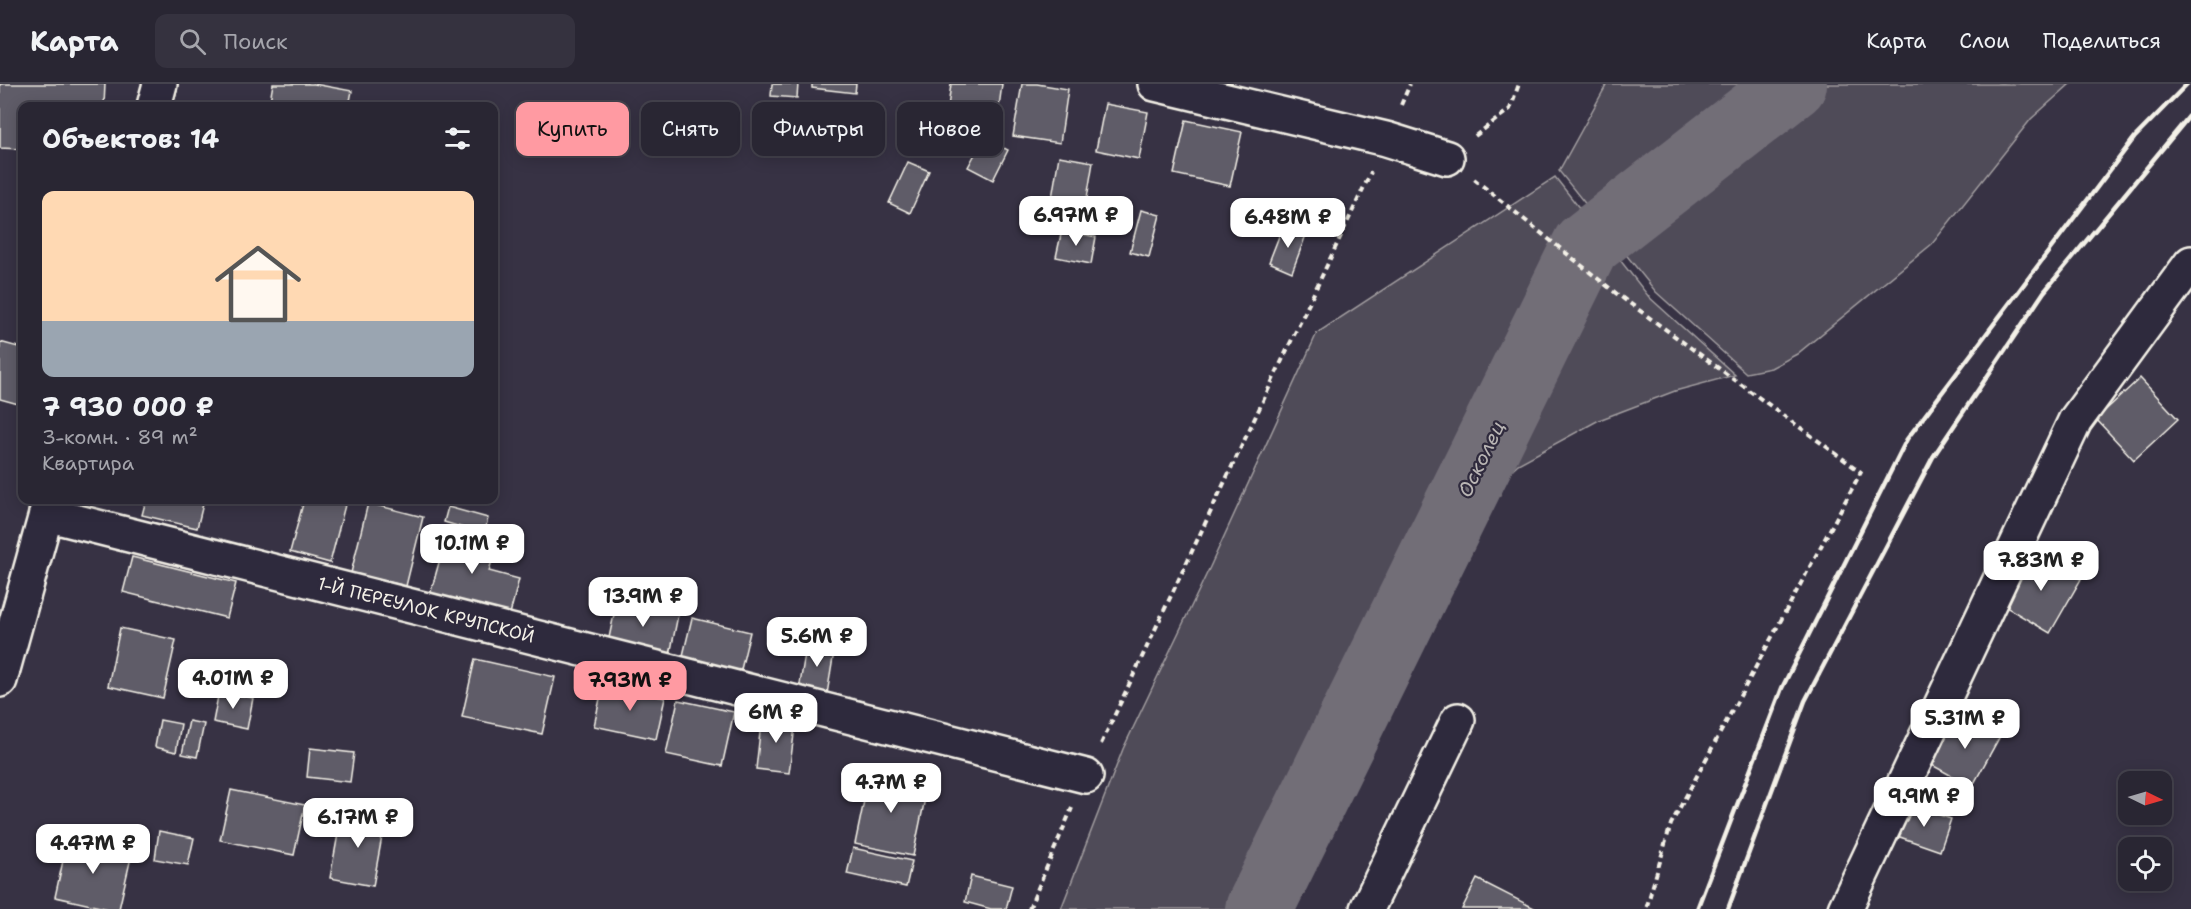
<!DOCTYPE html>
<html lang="ru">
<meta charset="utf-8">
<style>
body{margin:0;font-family:"Shantell Sans",sans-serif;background:#35323f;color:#f1f3f6;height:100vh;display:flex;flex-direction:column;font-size:22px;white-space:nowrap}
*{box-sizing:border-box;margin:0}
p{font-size:20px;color:#a5a5ac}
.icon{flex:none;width:33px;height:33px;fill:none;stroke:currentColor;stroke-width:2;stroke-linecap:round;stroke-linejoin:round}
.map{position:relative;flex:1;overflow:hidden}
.side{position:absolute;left:18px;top:18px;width:480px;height:402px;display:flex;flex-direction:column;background:#292633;border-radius:12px;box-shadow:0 3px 15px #0003,0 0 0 2px #45434e}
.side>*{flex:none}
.hud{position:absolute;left:516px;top:18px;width:570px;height:54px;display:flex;gap:12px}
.needle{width:39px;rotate:95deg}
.fabs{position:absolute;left:2118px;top:687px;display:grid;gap:12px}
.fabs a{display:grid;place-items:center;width:54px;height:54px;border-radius:12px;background:#292633;box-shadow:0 3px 15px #0003,0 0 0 2px #45434e;font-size:30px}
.price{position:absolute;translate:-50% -51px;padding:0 14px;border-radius:12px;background:#fff;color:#222;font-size:20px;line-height:39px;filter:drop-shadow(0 2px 3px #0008)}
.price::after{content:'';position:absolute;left:50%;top:36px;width:18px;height:14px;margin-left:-9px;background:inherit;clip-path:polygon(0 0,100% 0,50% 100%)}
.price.active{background:#ff9aa2;color:#111}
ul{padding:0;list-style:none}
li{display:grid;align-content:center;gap:12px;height:318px;padding:0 24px}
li+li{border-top:2px solid #45434e}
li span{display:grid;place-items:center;height:186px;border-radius:12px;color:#555}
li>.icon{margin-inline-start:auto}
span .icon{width:108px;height:108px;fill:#fffc;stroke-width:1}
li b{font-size:26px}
h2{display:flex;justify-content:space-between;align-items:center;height:72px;padding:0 24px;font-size:26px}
.pill{padding:0 21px;border-radius:12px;background:#292633;box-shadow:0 3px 15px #0003,0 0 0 2px #45434e;font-size:21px;line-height:54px}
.pill.active{background:#ff9aa2;color:#111}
header{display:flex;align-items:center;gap:36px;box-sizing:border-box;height:84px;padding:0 30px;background:#292633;border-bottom:2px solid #45434e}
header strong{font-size:28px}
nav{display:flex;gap:33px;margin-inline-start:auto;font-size:21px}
.search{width:420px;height:54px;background:#35323f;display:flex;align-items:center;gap:15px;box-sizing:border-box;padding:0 21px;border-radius:12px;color:#a5a5ac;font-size:22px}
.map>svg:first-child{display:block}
.green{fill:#504b59;stroke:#a29ea0;stroke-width:1.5}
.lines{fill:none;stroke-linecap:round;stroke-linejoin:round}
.river{stroke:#726e77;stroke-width:68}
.building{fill:#5f5c67;stroke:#f4f1e8;stroke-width:1.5}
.minor-casing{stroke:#f4f1e8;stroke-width:38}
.path{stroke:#f4f1e8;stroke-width:4;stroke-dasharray:6 4.5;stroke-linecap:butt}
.minor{stroke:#2f2a3d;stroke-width:33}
.rail{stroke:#f4f1e8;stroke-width:4.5}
.labels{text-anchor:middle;stroke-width:4.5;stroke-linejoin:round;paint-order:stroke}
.street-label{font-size:18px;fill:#f4f1e8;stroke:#2f2a3d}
.water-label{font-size:20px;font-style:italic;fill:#bab6b5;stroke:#2f2a3d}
</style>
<header>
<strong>Карта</strong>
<div class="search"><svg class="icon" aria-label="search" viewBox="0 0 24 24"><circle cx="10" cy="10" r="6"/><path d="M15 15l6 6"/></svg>Поиск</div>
<nav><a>Карта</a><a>Слои</a><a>Поделиться</a></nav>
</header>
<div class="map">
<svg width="2191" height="825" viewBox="0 0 2191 825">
<rect width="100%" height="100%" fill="#373244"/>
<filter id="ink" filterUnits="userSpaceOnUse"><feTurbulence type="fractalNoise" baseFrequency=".0167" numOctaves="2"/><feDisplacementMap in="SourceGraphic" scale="12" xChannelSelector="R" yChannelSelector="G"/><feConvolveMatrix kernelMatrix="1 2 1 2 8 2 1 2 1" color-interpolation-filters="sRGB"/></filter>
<g filter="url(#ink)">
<g class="green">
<polygon points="1607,0 2070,0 2031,35 1932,160 1797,270 1771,284 1746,289 1656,208 1559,87"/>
<polygon points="1555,93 1649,213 1735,291 1675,307 1599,336 1518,380 1471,424 1430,483 1366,634 1297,782 1281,825 1061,825 1123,665 1210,483 1317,249"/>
</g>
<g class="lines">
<polyline class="river" points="1259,825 1586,161 1793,0"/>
</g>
<g class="building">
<polygon points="0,0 105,0 104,21 22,22 22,65 0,64"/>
<polygon points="273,0 314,0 352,7 349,22 269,22"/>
<polygon points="772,0 798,0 797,14 771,12"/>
<polygon points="812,0 856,0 855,9 812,4"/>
<polygon points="951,0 1002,0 997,38 947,31"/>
<polygon points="1022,0 1037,0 1068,5 1060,59 1013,52"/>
<polygon points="1105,20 1148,28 1139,75 1096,66"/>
<polygon points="1186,36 1242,48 1230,102 1174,90"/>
<polygon points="984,54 1008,66 993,96 968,83"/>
<polygon points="1059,72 1093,78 1086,120 1052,114"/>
<polygon points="908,78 929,87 910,129 889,119"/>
<polygon points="1141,126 1160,131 1149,173 1130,168"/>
<polygon points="1283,142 1306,151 1292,188 1269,178"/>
<polygon points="1062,146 1096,153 1091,180 1056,173"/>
<polygon points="0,258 22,264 22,321 0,315"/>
<polygon points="2140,294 2178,335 2134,376 2096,335"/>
<polygon points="146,416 204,416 197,444 142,431"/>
<polygon points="304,416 324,416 345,421 330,479 290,468"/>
<polygon points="368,419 423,433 406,502 351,489"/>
<polygon points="448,423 488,434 484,450 444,438"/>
<polygon points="448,446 497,459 489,487 519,495 510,530 480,521 479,525 430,511"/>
<polygon points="2032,467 2081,495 2050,549 2001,520"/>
<polygon points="132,473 236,499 227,534 123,508"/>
<polygon points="618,512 679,526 669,576 607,563"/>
<polygon points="692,534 750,548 738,598 680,584"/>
<polygon points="120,544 176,556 163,614 108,602"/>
<polygon points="807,558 835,562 827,610 799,606"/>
<polygon points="475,575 555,593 542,650 462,633"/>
<polygon points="603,601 665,614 656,655 594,642"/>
<polygon points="219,607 253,614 247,645 213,638"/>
<polygon points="678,616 734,628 722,682 666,670"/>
<polygon points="1959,629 2000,652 1972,703 1930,680"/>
<polygon points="762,630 796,635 789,689 756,685"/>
<polygon points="160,636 181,640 176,668 155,663"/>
<polygon points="189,637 204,640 197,673 182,670"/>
<polygon points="310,664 354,669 350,698 307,693"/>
<polygon points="870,688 928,700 913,772 855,760"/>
<polygon points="231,706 305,721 294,771 220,756"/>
<polygon points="1908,720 1951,735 1940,767 1897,752"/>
<polygon points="342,728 385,736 373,802 330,794"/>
<polygon points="159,747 194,754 188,781 155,775"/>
<polygon points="68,754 132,769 119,825 109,825 55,813"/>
<polygon points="853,764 912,777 906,803 847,790"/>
<polygon points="971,792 1012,802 1006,825 991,825 965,818"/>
<polygon points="1477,795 1536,825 1462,825"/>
</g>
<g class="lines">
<g class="minor-casing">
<g id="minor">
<polyline points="1155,0 1386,55 1447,74"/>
<polyline points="154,22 160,0"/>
<polyline points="46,430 1086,692"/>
<polyline points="0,596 50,416"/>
<polyline points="1367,825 1458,636"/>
<polyline points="1845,825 2075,337 2191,179"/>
</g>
</g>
<g class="path">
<polyline points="1401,21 1410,0"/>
<polyline points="1475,52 1510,25 1519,0"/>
<polyline points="1474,95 1617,210 1861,388 1671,740 1646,825"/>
<polyline points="1101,660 1371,88"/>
<polyline points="1029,825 1072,724"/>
</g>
<use href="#minor" class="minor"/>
<g class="rail">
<polyline points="1697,825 1782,604 1907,355 2135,53 2187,0"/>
<polyline points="1728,825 1805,617 1933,373 2044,208 2191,30"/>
</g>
</g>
</g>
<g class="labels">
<g class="street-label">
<text transform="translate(426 526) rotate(14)" y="6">1-Й ПЕРЕУЛОК КРУПСКОЙ</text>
</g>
<g class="water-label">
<text transform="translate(1481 375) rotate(-64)" y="7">Осколец</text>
</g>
</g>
</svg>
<div class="fabs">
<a><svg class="needle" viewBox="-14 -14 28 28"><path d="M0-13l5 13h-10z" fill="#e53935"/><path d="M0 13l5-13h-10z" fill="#a5a5ac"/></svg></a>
<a><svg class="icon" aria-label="locate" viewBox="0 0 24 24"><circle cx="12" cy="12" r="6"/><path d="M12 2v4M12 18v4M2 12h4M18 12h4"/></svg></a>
</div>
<b class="price" style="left:1076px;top:163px">6.97M ₽</b>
<b class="price" style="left:1288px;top:165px">6.48M ₽</b>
<b class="price" style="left:472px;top:491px">10.1M ₽</b>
<b class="price" style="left:2041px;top:508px">7.83M ₽</b>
<b class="price" style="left:643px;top:544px">13.9M ₽</b>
<b class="price" style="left:817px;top:584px">5.6M ₽</b>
<b class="price" style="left:233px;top:626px">4.01M ₽</b>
<b class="price active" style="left:630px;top:628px">7.93M ₽</b>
<b class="price" style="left:776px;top:660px">6M ₽</b>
<b class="price" style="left:1965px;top:666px">5.31M ₽</b>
<b class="price" style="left:891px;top:730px">4.7M ₽</b>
<b class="price" style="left:1924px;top:744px">9.9M ₽</b>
<b class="price" style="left:358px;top:765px">6.17M ₽</b>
<b class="price" style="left:93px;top:791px">4.47M ₽</b>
<div class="hud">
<a class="pill active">Купить</a>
<a class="pill">Снять</a>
<a class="pill">Фильтры</a>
<a class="pill">Новое</a>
</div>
<section class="side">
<h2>Объектов: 14<svg class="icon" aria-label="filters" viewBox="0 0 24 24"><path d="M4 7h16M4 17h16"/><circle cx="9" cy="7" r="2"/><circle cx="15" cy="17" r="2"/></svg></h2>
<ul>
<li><span style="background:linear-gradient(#ffd9b3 70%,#9aa5b1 0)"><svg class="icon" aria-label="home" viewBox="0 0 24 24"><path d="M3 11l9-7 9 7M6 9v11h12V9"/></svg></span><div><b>7 930 000 ₽</b><p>3-комн. · 89 m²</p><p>Квартира</p></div></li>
</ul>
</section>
</div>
